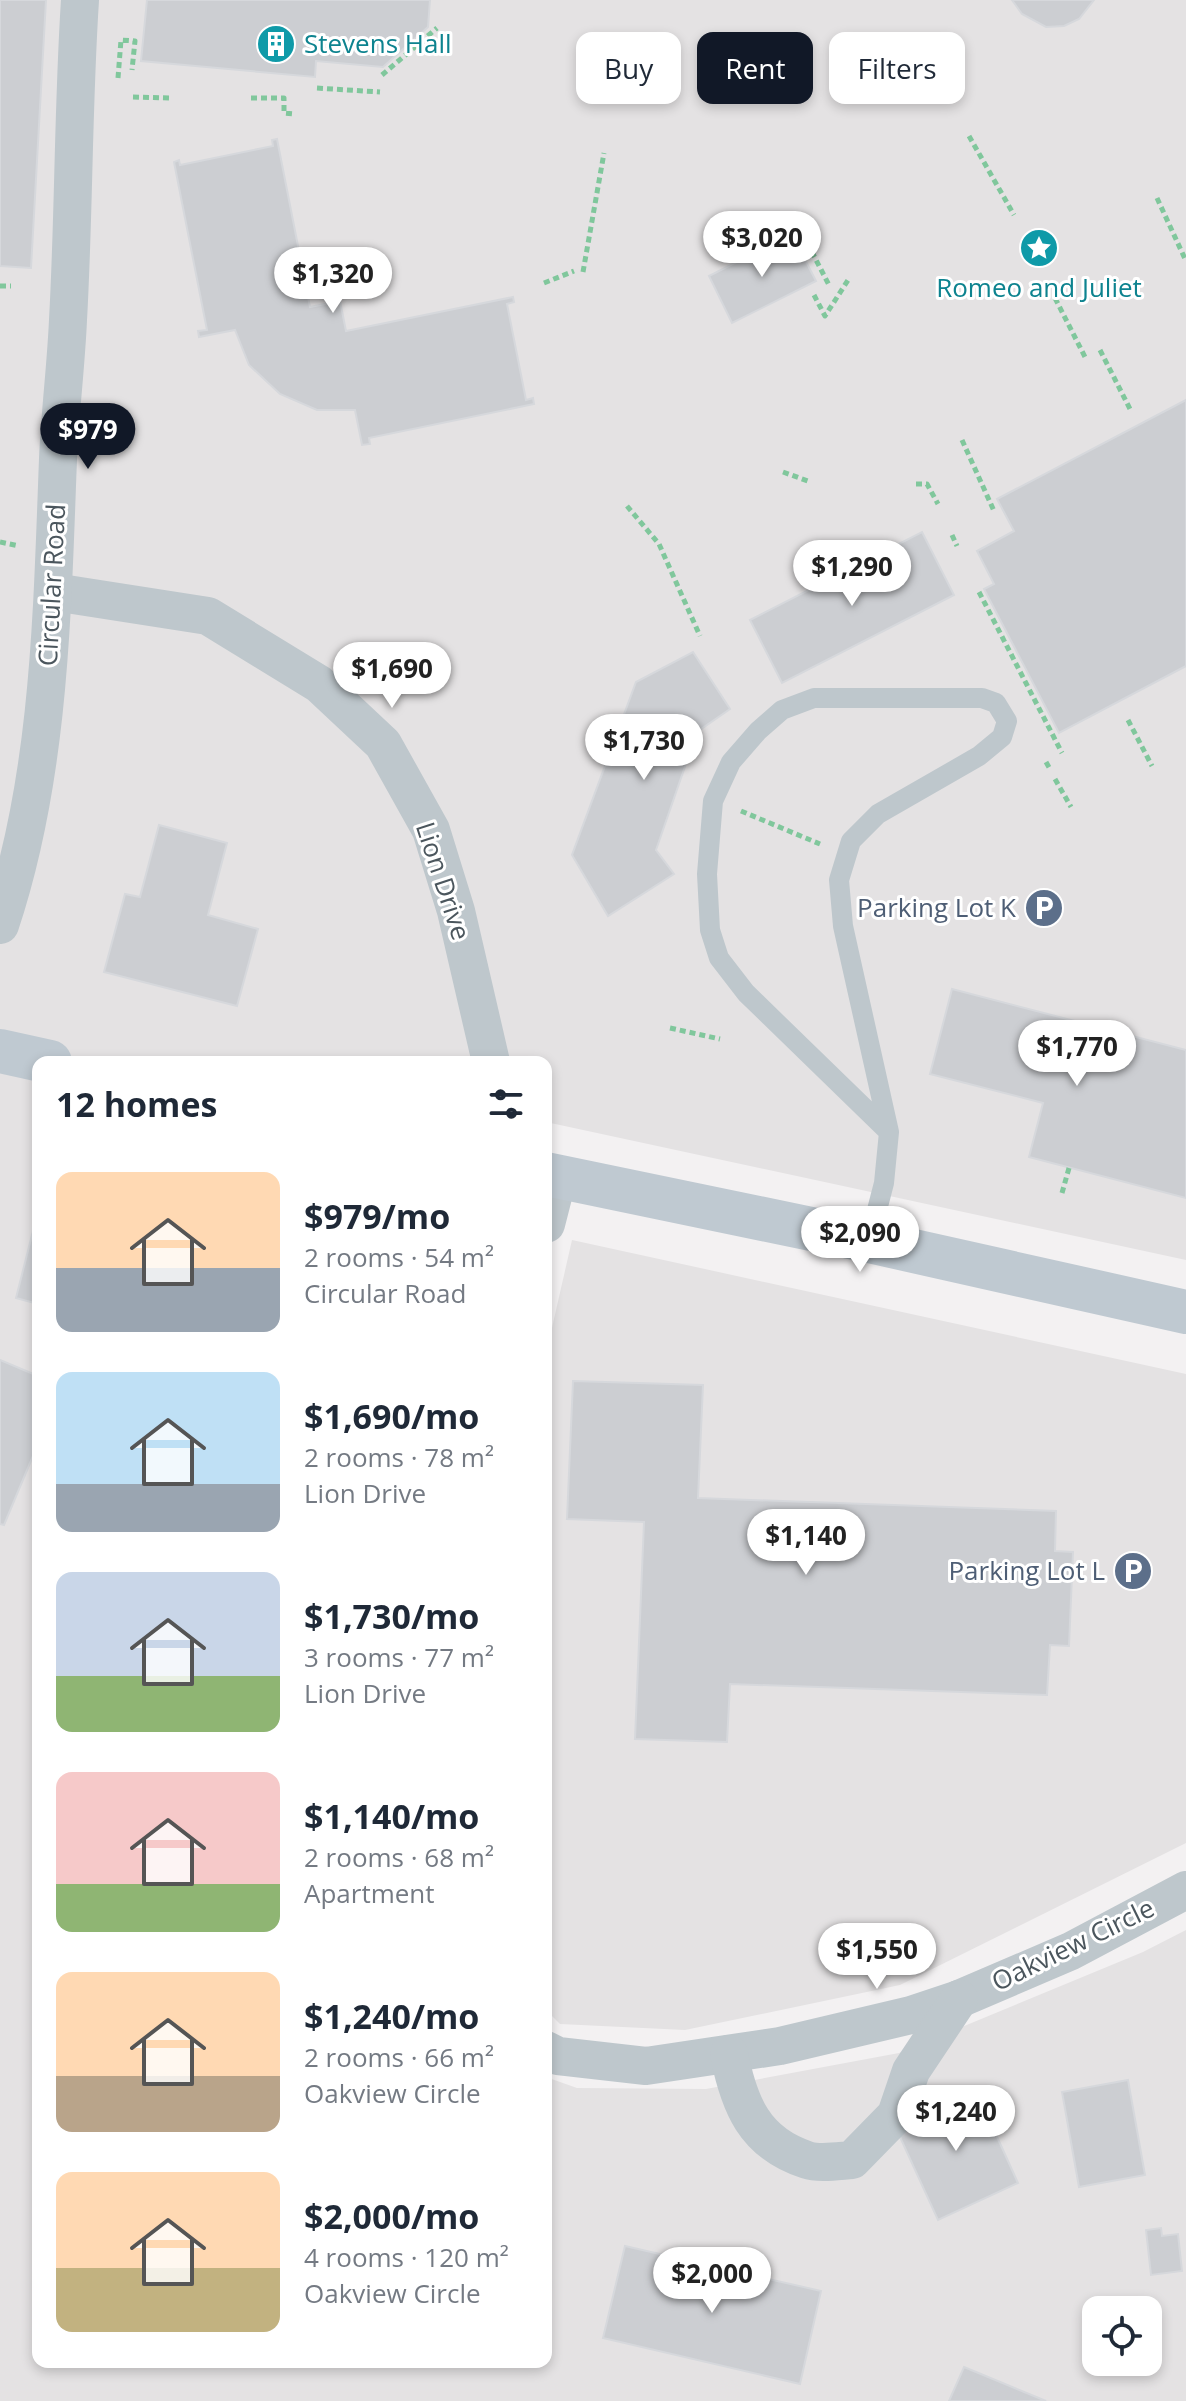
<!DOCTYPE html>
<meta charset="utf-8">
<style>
body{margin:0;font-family:"Open Sans",sans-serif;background:#f2f2f3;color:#1f2937;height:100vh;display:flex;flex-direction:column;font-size:30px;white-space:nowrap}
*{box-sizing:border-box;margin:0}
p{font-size:26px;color:#747a83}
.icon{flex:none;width:44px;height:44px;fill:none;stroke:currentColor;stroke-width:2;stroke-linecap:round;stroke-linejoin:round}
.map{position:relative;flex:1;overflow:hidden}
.details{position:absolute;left:32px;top:1056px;width:520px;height:1312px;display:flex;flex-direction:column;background:#fff;border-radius:16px;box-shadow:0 4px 12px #0003}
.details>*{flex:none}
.top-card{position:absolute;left:576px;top:32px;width:490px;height:72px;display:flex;gap:16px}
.fabs{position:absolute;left:1082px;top:2296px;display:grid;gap:16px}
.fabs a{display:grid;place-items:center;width:80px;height:80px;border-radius:16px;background:#fff;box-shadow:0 4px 12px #0003;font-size:40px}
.price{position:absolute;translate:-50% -68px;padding:0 18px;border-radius:28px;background:#fff;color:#222;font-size:26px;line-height:52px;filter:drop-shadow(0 2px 4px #0008)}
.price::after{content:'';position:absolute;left:50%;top:48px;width:24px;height:18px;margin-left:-12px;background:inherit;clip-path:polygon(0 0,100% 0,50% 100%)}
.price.on{background:#111827;color:#fff}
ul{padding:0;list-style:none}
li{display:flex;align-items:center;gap:24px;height:200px;padding:0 24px}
li span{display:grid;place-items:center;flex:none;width:224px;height:160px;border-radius:16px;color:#555}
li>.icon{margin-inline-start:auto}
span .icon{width:96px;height:96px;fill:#fffc;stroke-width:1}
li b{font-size:34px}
h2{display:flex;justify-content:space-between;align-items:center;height:96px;padding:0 24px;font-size:34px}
.pill{padding:0 28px;border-radius:16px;background:#fff;box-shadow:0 4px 12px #0003;font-size:28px;line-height:72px}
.pill.on{background:#111827;color:#fff}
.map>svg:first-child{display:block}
.education{fill:#e4e2e3;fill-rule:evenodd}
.building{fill:#ccced2;stroke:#d6d8dc;stroke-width:2}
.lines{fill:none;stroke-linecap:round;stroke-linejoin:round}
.path{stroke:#80c79c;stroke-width:5;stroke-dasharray:6 4;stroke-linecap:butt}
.service{stroke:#bec7cc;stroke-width:20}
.minor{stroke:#bec7cc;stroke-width:38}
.secondary{stroke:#bfc9d1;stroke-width:44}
.labels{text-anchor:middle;stroke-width:6;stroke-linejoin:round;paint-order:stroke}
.culture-label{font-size:26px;fill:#0d838f;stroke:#fff;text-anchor:start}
.street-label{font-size:26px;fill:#4b565d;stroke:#fff}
.service-label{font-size:26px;fill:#4e5e75;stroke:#fff;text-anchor:end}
</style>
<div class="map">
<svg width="1186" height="2401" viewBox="0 0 1186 2401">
<rect width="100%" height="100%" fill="#f3f1f2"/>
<g class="education">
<path d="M0 0H1186V1260L546 1122V1062H38V2362H546V2077L577 2088 706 2089 899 2053 1143 1952 1186 1930V2401H0ZM1096 2310H1148V2362H1096Z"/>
<polygon points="572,1240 1186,1374 1186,1843 900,1985 685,2030 560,2024 546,2010 546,1354"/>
</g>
<g class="building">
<polygon points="0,0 46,0 31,268 0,266"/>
<polygon points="147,0 430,0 428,27 383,67 316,61 315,77 141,61"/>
<polygon points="1012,0 1094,0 1079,19 1064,26 1046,27 1022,14"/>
<polygon points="277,139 310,307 340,301 346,331 513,297 514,302 507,304 526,400 533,398 534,404 369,438 370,444 362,445 355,410 317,410 280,394 249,365 235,330 199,337 198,331 207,330 174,162 179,160 180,165 273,146 272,140"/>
<polygon points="792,234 816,281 732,323 709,276"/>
<polygon points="1186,400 1186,666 1059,733 984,589 994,584 977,551 1014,531 997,499"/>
<polygon points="922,532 954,595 782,683 750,620"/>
<polygon points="693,652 730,709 697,732 656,850 674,874 608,916 572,855 636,682"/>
<polygon points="159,825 227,843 208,915 258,929 237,1006 104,972 125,894 140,897"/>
<polygon points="952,989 1186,1050 1186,1198 1029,1157 1043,1103 930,1074"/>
<polygon points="38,1211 38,1304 16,1298"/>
<polygon points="0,1360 38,1376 38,1444 4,1525 0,1524"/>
<polygon points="573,1381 703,1385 698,1498 1056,1511 1055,1551 1073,1552 1069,1646 1050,1645 1047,1695 730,1684 727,1742 635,1739 644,1522 567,1519"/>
<polygon points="1128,2080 1145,2175 1079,2187 1062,2092"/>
<polygon points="974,2086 1018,2183 938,2220 894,2124"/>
<polygon points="1161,2228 1162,2236 1178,2234 1182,2271 1151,2275 1146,2230"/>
<polygon points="625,2246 821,2291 800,2384 603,2338"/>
<polygon points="964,2367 1046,2401 949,2401"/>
</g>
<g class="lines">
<g class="path">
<polyline points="382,75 437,28"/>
<polyline points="118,78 121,40 135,41 132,70"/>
<polyline points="317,88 380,92"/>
<polyline points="133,97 171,98"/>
<polyline points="251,98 284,98 284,113 295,114"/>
<polyline points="969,136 1014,215"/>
<polyline points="1157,198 1186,261"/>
<polyline points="798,225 830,287"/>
<polyline points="583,272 604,153"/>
<polyline points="544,283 574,271"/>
<polyline points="0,286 11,286"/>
<polyline points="814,295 825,316 850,277"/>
<polyline points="1055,298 1085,357"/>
<polyline points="1100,350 1130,409"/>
<polyline points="962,440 994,511"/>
<polyline points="783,472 808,481"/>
<polyline points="916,484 927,484 938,504"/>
<polyline points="627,506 659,544 700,636"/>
<polyline points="952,535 957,546"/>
<polyline points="0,542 19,546"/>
<polyline points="822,560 831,578"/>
<polyline points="979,592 1062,753"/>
<polyline points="1128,720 1152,766"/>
<polyline points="1046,762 1050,769"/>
<polyline points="1055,779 1071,807"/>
<polyline points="741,811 820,844"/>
<polyline points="670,1028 720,1039"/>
<polyline points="1062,1193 1069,1168"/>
</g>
<polyline class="service" points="869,1241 884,1183 889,1132 843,926 839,880 851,841 878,814 979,756 1002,737 1007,721 996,703 982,698 814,698 782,710 758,731 731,762 713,801 707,874 710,930 719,958 746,993 889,1132"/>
<g class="minor">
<polyline points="54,592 208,616 319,684 383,744 431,830 456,911 491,1062"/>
<path d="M0 925C50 775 52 615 58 459 60 412 66 366 68 320 74 213 73 107 80 0"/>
<polyline points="546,1224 558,1177"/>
<polyline points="546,2050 558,2056 646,2066 780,2046 911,2015 959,1999 1071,1951 1186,1890"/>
<path d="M729 2054C739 2104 754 2143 807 2160 819 2164 838 2161 852 2160L896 2115 911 2071 959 1999"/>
</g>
<g class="secondary">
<polyline points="0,1051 50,1062"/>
<polyline points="546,1174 869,1241 1186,1312"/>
</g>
</g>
<defs>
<g id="building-disc" transform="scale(2)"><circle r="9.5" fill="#0f9aa8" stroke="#fff"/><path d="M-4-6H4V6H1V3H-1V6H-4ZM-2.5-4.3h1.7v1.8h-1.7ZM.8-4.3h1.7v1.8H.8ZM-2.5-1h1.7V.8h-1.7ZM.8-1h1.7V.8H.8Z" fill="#fff"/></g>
<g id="sight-disc" transform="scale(2)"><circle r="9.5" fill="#0f9aa8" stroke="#fff"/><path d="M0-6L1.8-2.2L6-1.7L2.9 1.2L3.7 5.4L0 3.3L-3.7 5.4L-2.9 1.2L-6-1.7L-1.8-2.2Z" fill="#fff"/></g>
<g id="parking-disc" transform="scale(2)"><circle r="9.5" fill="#5c6f8a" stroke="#fff"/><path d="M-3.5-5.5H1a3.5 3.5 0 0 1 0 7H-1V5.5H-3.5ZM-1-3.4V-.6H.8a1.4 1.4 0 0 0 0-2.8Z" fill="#fff"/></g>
</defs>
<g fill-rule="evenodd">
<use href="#building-disc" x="276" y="44"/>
<use href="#sight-disc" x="1039" y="248"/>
<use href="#parking-disc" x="1044" y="908"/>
<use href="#parking-disc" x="1133" y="1571"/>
</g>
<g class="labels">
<g class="culture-label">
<text x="304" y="53">Stevens Hall</text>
<text x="1039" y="297" text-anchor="middle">Romeo and Juliet</text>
</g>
<g class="street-label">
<text transform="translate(52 585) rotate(-87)" y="9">Circular Road</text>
<text transform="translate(443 881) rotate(72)" y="9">Lion Drive</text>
<text transform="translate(1073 1945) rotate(-26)" y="9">Oakview Circle</text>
</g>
<g class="service-label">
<text x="1016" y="917">Parking Lot K</text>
<text x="1105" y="1580">Parking Lot L</text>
</g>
</g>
</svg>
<div class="fabs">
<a><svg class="icon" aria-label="locate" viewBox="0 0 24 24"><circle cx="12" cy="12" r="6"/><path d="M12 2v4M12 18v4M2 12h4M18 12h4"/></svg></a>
</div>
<b class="price" style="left:762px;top:279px">$3,020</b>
<b class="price" style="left:333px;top:315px">$1,320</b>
<b class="price on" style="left:88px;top:471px">$979</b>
<b class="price" style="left:852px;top:608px">$1,290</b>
<b class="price" style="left:392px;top:710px">$1,690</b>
<b class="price" style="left:644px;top:782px">$1,730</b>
<b class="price" style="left:1077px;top:1088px">$1,770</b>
<b class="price" style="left:860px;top:1274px">$2,090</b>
<b class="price" style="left:806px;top:1577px">$1,140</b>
<b class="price" style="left:877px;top:1991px">$1,550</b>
<b class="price" style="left:956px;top:2153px">$1,240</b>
<b class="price" style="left:712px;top:2315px">$2,000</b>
<div class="top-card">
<a class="pill">Buy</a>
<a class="pill on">Rent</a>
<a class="pill">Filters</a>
</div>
<section class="details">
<h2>12 homes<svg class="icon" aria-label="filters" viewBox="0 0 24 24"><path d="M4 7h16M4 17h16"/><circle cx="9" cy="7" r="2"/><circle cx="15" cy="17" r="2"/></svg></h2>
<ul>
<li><span style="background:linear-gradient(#ffd9b3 60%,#9aa5b1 0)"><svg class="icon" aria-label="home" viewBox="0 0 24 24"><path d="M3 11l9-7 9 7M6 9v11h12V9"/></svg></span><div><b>$979/mo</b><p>2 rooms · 54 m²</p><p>Circular Road</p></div></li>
<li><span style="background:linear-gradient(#bfe0f5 70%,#9aa5b1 0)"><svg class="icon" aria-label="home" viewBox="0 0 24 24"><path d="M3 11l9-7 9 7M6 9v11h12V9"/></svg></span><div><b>$1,690/mo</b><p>2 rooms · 78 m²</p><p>Lion Drive</p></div></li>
<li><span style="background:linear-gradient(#c9d6e8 65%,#8fb573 0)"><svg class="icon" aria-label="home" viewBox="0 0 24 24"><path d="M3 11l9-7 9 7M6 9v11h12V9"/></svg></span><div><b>$1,730/mo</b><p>3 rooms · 77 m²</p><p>Lion Drive</p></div></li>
<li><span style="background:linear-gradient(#f6c9c9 70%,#8fb573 0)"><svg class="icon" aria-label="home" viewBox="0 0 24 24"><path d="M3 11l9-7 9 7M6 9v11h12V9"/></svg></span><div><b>$1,140/mo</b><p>2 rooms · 68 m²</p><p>Apartment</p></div></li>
<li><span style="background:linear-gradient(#ffd9b3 65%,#b9a48a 0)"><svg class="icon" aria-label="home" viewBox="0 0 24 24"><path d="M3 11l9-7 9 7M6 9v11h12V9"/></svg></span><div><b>$1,240/mo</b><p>2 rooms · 66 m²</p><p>Oakview Circle</p></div></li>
<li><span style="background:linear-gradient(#ffd9b3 60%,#c2b280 0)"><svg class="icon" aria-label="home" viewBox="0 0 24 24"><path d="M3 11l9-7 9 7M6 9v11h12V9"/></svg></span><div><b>$2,000/mo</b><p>4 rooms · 120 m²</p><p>Oakview Circle</p></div></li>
</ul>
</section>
</div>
